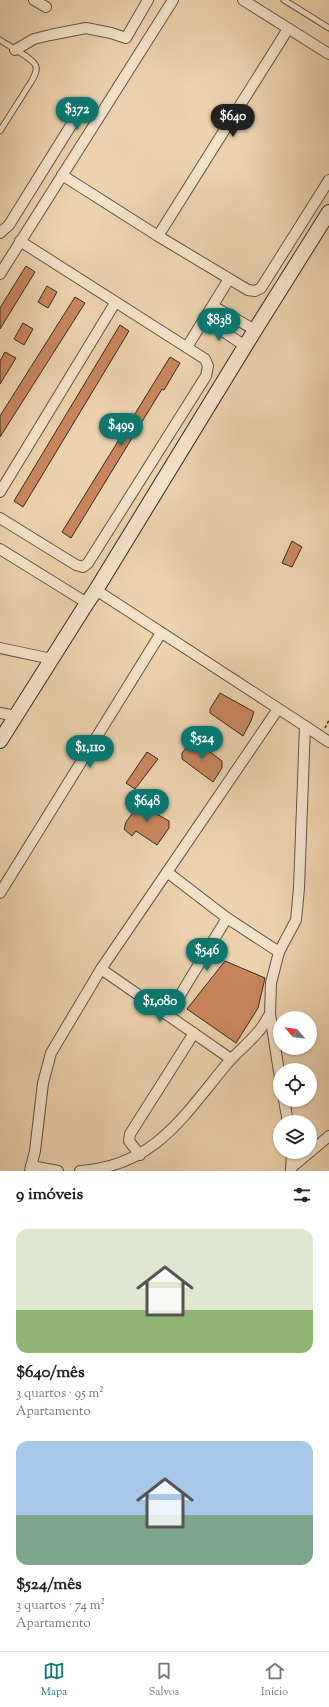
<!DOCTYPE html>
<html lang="pt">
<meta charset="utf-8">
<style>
body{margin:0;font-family:"Sorts Mill Goudy",serif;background:#f6f6f6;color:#202124;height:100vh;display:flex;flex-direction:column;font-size:15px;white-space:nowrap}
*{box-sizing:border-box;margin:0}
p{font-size:13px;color:#757577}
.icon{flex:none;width:22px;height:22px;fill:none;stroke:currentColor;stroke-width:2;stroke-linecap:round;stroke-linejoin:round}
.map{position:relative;height:1171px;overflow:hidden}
.details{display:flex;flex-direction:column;background:#fff;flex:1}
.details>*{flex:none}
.needle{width:26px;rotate:299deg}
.tools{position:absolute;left:273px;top:1011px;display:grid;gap:8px}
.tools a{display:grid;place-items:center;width:44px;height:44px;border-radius:50%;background:#fff;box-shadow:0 1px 3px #0004;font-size:20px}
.price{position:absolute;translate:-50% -34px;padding:0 9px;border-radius:14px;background:#0f766e;color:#fff;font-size:13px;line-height:26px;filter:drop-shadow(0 1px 2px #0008)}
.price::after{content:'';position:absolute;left:50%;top:24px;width:12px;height:9px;margin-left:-6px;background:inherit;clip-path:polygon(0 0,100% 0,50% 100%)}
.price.on{background:#222;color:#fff}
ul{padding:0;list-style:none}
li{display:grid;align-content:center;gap:8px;height:212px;padding:0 16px}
li span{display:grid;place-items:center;height:124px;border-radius:12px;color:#555}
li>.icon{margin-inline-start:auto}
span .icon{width:72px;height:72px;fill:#fffc;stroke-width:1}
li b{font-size:17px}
h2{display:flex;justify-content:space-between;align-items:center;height:48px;padding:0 16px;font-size:17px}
.tabs{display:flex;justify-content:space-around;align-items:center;height:56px;border-top:1px solid #e0e0e0;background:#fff;font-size:11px;color:#757577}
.tabs a{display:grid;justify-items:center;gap:2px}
.tabs .on{color:#0f766e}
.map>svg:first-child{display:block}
.building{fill:#c9865d;stroke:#342921}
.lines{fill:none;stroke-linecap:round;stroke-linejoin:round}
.lane-casing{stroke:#625344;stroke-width:7}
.street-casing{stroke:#625344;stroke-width:12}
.secondary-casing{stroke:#342921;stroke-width:16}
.path{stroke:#342921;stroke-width:1.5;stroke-dasharray:3 2;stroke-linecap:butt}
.lane{stroke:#f3e2ca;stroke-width:5}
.street{stroke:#f3e2ca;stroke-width:10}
.secondary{stroke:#f3e2ca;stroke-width:14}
</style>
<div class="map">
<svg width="329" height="1171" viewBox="0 0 329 1171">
<rect width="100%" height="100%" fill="#ecd2ae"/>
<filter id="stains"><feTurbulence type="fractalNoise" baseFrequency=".005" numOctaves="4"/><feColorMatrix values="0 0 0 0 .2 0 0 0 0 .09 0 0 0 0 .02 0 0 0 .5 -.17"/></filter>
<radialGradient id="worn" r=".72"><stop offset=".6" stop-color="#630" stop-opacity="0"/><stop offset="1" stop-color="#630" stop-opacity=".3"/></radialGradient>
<g class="building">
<polygon points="26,266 35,272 0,329 0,308"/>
<polygon points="47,286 57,292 48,308 38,302"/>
<polygon points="75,297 85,303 0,437 0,416"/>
<polygon points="23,323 33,329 24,345 14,339"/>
<polygon points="120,325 129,331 23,507 14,501"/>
<polygon points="5,352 16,358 0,384 0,361"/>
<polygon points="170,357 180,363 164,390 162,389 71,538 62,532"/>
<polygon points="292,541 302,547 292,567 282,563"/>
<polygon points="220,693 254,712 251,721 243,736 210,713 210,709"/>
<polygon points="193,739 222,761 222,768 213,782 182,759 182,753"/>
<polygon points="147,752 158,759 135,789 126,783"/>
<polygon points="143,799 152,804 150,810 169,821 169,828 157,845 136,831 132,836 124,829 126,822"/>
<polygon points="225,961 265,978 258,1008 236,1043 187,1009"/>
</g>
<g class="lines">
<g class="lane-casing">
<g id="lane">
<polyline points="284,0 329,28"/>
<path d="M0 40C7 45 35 59 36 67 37 72 34 77 31 82L0 131"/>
</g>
</g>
<g class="street-casing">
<g id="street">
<polyline points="34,0 46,7"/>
<polyline points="243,0 329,54"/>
<polyline points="15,50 34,39 50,35 86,28 111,33 126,38 148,0"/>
<polyline points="62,175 158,236 248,290 255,291 261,288 329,180"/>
<polyline points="0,233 9,225 78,114"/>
<polyline points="158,236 288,29"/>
<polyline points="0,274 173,0"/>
<polyline points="213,306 255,330"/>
<polyline points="205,319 245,346"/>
<polyline points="187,347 229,279"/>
<polyline points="0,492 115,303"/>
<polyline points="0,518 76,565 83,567 88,563 206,376 208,366 205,359 20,241"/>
<polyline points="0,549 87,603"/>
<polyline points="96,590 305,726 299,888 296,920 279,952 271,983 270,1014 280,1078"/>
<polyline points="0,648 52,659"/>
<polyline points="0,713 16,716"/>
<polyline points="305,726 329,742"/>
<polyline points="167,872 227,918 279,952"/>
<polyline points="0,893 161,633"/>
<polyline points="101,969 231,1059"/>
<polyline points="168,1015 227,918"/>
<polyline points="284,1100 288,1122"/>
<polyline points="310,1152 329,1136"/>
<polyline points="140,1155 129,1141 130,1134 194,1033"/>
<polyline points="31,1166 58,1171"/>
<polyline points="292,1167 310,1152"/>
<polyline points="291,1170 292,1152"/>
<polyline points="30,1171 35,1151 43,1083 51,1053 101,969 278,709"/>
<path d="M80 1171C154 1166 183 1117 226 1065 236 1053 248 1044 258 1032 263 1027 266 1020 270 1014"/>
</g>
</g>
<g class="secondary-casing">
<polyline id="secondary" points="0,741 87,603 96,590 255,330 329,212"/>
</g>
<polyline class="path" points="325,728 329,720"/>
<use href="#lane" class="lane"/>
<use href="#street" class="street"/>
<use href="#secondary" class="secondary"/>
</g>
<rect width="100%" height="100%" filter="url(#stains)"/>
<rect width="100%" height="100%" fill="url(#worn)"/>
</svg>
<div class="tools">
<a><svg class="needle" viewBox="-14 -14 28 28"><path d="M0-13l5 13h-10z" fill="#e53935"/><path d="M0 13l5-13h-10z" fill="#757577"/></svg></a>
<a><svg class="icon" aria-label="locate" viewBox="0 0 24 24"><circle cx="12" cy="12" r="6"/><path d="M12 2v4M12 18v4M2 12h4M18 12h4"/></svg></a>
<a><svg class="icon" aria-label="layers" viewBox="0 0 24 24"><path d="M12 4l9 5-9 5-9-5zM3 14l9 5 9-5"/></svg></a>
</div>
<b class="price" style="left:77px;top:131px">$372</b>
<b class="price on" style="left:233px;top:138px">$640</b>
<b class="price" style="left:219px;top:342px">$838</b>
<b class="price" style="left:121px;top:447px">$499</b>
<b class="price" style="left:202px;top:760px">$524</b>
<b class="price" style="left:90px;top:769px">$1,110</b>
<b class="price" style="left:147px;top:823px">$648</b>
<b class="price" style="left:207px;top:972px">$546</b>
<b class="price" style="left:160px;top:1023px">$1,080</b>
</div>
<section class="details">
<h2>9 imóveis<svg class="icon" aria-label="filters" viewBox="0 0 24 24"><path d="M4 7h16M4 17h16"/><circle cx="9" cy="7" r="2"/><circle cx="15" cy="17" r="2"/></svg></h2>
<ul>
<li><span style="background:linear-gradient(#dfe7d0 65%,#8fb573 0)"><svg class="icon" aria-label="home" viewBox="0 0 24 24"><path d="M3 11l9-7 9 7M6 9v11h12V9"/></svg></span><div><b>$640/mês</b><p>3 quartos · 95 m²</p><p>Apartamento</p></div></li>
<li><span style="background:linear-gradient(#a9c7e8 60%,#7fa58c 0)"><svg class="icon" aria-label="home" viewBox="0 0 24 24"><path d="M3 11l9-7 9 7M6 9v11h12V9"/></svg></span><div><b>$524/mês</b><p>3 quartos · 74 m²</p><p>Apartamento</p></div></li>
</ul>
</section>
<nav class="tabs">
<a class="on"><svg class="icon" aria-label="map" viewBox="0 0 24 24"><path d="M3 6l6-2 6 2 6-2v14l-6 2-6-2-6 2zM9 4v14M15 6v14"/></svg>Mapa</a>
<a><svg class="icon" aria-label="saved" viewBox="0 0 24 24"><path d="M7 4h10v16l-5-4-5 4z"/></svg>Salvos</a>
<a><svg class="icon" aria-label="home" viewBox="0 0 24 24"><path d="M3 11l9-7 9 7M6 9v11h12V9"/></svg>Início</a>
</nav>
